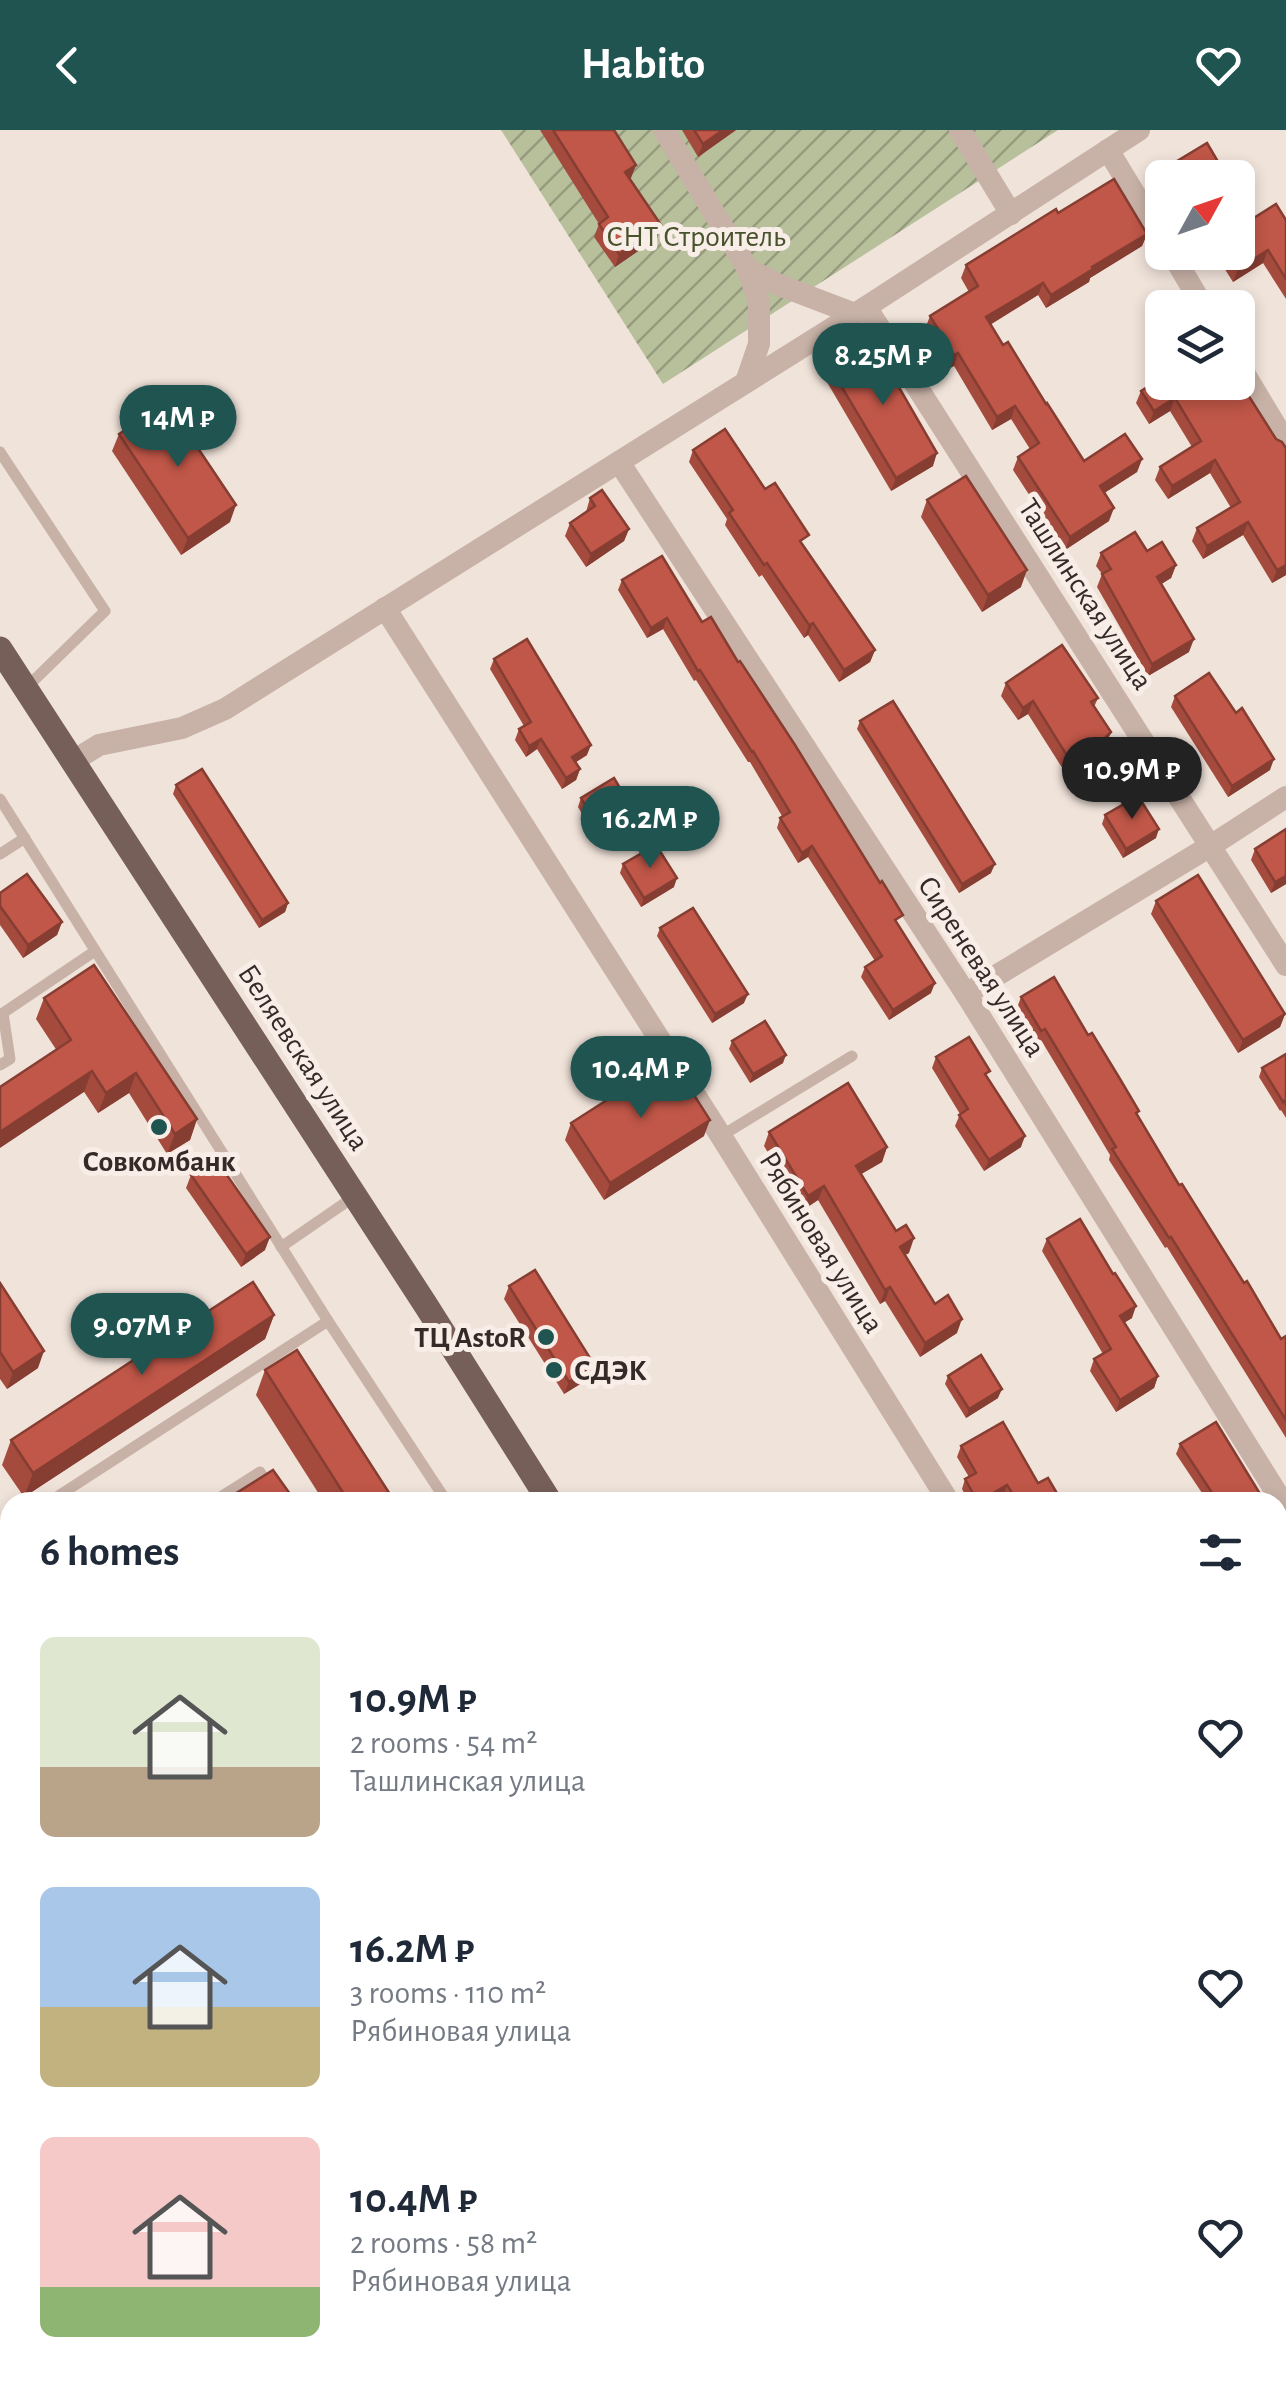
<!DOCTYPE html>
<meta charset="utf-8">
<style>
body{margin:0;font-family:"Alegreya Sans",sans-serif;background:#f2f2f3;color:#1f2937;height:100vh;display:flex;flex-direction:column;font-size:38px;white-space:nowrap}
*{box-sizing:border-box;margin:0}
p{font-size:32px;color:#747a83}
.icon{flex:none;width:55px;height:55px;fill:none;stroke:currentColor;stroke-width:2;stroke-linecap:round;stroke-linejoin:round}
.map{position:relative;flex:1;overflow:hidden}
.panel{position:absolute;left:0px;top:1362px;width:1288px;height:892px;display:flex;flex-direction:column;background:#fff;border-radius:30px 30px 0 0;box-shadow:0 5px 15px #0003}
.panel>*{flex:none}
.needle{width:65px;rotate:50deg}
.controls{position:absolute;left:1145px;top:30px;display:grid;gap:20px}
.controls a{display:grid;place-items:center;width:110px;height:110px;border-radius:15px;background:#fff;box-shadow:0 5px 15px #0003;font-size:50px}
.price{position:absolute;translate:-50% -85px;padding:0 22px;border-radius:35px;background:#1f5451;color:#fff;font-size:32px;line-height:65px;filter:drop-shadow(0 2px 5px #0008)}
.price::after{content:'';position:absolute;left:50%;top:60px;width:30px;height:22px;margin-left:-15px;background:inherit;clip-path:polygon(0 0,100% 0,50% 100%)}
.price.current{background:#222;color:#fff}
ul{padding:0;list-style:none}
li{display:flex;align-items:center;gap:30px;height:250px;padding:0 40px}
li span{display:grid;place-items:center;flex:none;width:280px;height:200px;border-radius:15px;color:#555}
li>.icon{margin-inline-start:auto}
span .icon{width:120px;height:120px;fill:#fffc;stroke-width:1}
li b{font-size:42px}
h2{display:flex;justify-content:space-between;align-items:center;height:120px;padding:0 40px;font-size:42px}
header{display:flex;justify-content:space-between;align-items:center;height:130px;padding:0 40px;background:#1f5451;color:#fff;font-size:45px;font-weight:700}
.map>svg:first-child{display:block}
.garden{fill:url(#garden-furrows)}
.pitch{fill:#b7bf9b}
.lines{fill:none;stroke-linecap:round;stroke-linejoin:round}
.path{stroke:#b39c91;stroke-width:4;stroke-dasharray:5 5;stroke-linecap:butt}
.service{stroke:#c8b2a7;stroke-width:11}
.minor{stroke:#c8b2a7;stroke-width:22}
.primary{stroke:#765f59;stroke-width:25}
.wall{fill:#a54b3e}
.shaded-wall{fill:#863d32}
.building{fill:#c05748;stroke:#863d32;stroke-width:2.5}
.poi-dot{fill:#1f5451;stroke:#f8eee7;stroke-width:4}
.labels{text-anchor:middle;stroke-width:10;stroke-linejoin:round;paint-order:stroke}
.park-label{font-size:30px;fill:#48522c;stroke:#f8eee7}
.street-label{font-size:30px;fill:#352a27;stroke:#f8eee7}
.poi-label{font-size:30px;font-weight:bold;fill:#352a27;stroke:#f8eee7}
</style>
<header><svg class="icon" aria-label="back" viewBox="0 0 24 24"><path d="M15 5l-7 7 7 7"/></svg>Habito<svg class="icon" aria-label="heart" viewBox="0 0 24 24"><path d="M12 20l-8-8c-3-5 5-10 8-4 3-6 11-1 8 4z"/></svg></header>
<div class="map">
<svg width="1286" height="2253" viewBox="0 0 1286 2253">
<defs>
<pattern id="garden-furrows" width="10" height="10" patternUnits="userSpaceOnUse" patternTransform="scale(2.5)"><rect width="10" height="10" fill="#b7bf9b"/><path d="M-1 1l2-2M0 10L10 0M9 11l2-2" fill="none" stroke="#969b7e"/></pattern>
</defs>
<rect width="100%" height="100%" fill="#f0e3da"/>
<polygon class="garden" points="501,0 1058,0 663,254"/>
<polygon class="pitch" points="0,1532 10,1548 10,1631 0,1637"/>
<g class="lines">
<polyline class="path" points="751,2245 755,2253"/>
<g class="service">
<polyline points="0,322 105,481 26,558"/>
<polyline points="0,669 328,1191 447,1372"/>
<polyline points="0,724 25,708"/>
<polyline points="0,935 10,929 3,883 95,821"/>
<polyline points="721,1006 852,926"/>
<polyline points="281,1117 355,1066"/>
<polyline points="49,1372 328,1191"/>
<polyline points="213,1372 260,1342 280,1372"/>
<polyline points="375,2253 377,2245"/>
<polyline points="919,2253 931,2245"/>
</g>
<g class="minor">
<polyline points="664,0 748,139 759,172 759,214 746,252"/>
<polyline points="960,0 1011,84"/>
<polyline points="1108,20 1162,109"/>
<polyline points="1171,122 1204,178"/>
<polyline points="748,139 779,155 855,184"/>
<polyline points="866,177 1286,835"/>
<polyline points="1238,233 1286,313"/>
<polyline points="619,332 966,864 1286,1378"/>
<polyline points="385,478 721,1006 949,1372"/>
<polyline points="73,631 99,615 182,598 225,579 866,177 1139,0"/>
<polyline points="966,864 1212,715 1286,667"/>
<polyline points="0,1457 10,1472"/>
<polyline points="1278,1558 1286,1553"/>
<polyline points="1278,1896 1286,1910"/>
<polyline points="0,2067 10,2066"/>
<polyline points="1037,2253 1050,2245"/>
</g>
<g class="primary">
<polyline points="0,519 427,1177 550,1372"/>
<polyline points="1074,2245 1079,2253"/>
<polyline points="1115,2245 1120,2253"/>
</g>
</g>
<g class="wall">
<polygon points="540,0 614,0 636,35 630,49 661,95 657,108 615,137 594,107 599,94"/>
<polygon points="682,0 736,0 698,27"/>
<polygon points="1174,33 1227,48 1174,48 1170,41"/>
<polygon points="1058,83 1147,104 1142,116 1090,148 1089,152 1046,178 1038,165 990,195 1003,215 1084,331 1142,329 1137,342 1104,363 1109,391 1065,420 1013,340 1018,327 1030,319 1011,289 992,300 954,236 950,238 925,199 930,186 969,162 961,148 966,135"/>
<polygon points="1286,90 1286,169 1263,133 1233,152 1214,122 1238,122"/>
<polygon points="1162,219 1162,252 1276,309 1286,318 1286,445 1272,453 1243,405 1203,429 1192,411 1197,398 1231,378 1210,343 1168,369 1155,350 1160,337 1192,317 1170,281 1149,294 1136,273 1141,261 1158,249 1150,237 1155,224"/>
<polygon points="828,234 933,336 891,361 824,247"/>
<polygon points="119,304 230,392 181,425 112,321"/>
<polygon points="693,320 804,417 875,520 870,532 839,552 808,505 804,508 762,445 759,447 725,395 727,389 689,332"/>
<polygon points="590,368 629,399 624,411 586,437 565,406 570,393 586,382"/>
<polygon points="927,370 1021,457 982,482 921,387"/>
<polygon points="1147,421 1176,435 1171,448 1161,454 1189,522 1148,546 1097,457 1102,444 1096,436 1101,423"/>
<polygon points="622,450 702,492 898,796 931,863 889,890 861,847 865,837 875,831 808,727 798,733 777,698 780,688 782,686 750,632 748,632 696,550 694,551 663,499 647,508 618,460"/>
<polygon points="494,529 587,625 576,632 580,639 576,650 562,659 537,619 526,627 515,610 519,599 524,596 490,539"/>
<polygon points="1006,553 1098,568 1094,577 1111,602 1108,610 1116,643 1080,666 1028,584 1018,590 1001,566"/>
<polygon points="1175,566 1270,640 1228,667 1171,577"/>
<polygon points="860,591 991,743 959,763 857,599"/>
<polygon points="176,655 288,773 285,782 259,798 173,664"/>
<polygon points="581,668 634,682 631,691 598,711 578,677"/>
<polygon points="1105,685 1156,708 1123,728 1102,694"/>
<polygon points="1286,699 1286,754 1271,763 1251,730 1255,719"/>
<polygon points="623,734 674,757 641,777 620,743"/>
<polygon points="0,763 62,792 57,805 23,828 0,795"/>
<polygon points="1156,771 1285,884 1280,897 1238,923 1151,784"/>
<polygon points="660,798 744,873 712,893 657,806"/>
<polygon points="1021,867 1088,905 1139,981 1137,985 1179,1055 1281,1209 1286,1206 1286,1308 1167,1117 1165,1118 1109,1030 1110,1025 1041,910 1037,912 1017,878"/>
<polygon points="44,868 197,989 190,1010 167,1024 129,963 98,983 36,889"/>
<polygon points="732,911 783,933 750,953 729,919"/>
<polygon points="1286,924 1286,988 1281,980 1280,981 1259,947 1262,938"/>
<polygon points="936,927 987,948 1021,1017 984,1041 955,996 960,984 932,938"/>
<polygon points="571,993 704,1006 604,1070 565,1010"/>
<polygon points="769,1002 887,1017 882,1032 861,1044 909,1123 905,1125 935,1174 957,1203 920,1227 885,1171 880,1174 818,1070 803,1080 764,1016"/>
<polygon points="191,1045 265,1120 241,1137 186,1058"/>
<polygon points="1047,1109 1132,1188 1124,1193 1158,1246 1154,1258 1116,1282 1090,1241 1094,1229 1103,1224 1042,1121"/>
<polygon points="0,1153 38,1238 7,1259 0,1249"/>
<polygon points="509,1156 595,1236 590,1248 564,1264 504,1169"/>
<polygon points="274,1185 265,1209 24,1367 2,1335 11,1310"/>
<polygon points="265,1240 395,1372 324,1372 256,1265"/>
<polygon points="948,1246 998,1268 966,1288 945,1254"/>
<polygon points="1180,1314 1265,1372 1208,1372 1176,1324"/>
<polygon points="961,1316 1038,1353 1062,1372 1007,1372 1003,1366 991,1372 969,1372 962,1359 965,1349 969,1347 957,1327"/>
<polygon points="1278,1746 1286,1746 1286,1824 1282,1827 1278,1820"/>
<polygon points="0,1818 8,1830 10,1829 10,1926 0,1911"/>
<polygon points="1278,1971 1286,1984 1286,2107 1278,2094"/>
</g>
<g class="shaded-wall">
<polygon points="723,0 736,0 698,27 703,14"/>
<polygon points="636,35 631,48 621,55 625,42"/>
<polygon points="661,95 657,108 615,137 619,124"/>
<polygon points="1147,104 1142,116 1090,148 1089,152 1046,178 1051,165 1092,137"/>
<polygon points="1268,120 1263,133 1233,152 1238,139"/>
<polygon points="1043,153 1038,165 981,200 986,187"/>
<polygon points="958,223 954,236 950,238 954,225"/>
<polygon points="1175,268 1170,281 1149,294 1154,281"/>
<polygon points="1015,276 1011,289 992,300 997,287"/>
<polygon points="937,323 933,336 891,361 896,348"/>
<polygon points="1142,329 1137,342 1095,369 1100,356"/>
<polygon points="1215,330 1210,343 1168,369 1172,356"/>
<polygon points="236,375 230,392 181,425 188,408"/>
<polygon points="1114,378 1109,391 1065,420 1070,407"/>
<polygon points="1248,392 1243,405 1203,429 1207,416"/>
<polygon points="629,399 624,411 586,437 591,424"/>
<polygon points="1176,435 1171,448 1152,460 1157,447"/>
<polygon points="1286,435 1286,445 1272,453 1277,440"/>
<polygon points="1027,440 1021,457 982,482 988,465"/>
<polygon points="667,488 663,499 647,508 651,498"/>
<polygon points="813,493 808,505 804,508 809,495"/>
<polygon points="1194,509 1189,522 1148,546 1152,534"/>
<polygon points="875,520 870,532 839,552 844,540"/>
<polygon points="1033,571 1028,584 1018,590 1023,578"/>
<polygon points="541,609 537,619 526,627 529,616"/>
<polygon points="591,615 587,625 568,637 572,627"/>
<polygon points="1274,629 1270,640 1228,667 1232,656"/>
<polygon points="1120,630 1116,643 1080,666 1084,653"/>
<polygon points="580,639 576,650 562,659 566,648"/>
<polygon points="634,682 631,691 598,711 601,702"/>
<polygon points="1159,699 1156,708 1123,728 1126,719"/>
<polygon points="812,716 808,727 798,733 802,723"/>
<polygon points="995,734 991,743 959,763 962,754"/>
<polygon points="1286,746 1286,754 1271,763 1275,752"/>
<polygon points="677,748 674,757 641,777 644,768"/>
<polygon points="288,773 285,782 259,798 262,790"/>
<polygon points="62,792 57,805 23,828 28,815"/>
<polygon points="935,853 931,863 889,890 893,880"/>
<polygon points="748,864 744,873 712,893 715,884"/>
<polygon points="1285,884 1280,897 1238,923 1243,910"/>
<polygon points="786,925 783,933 750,953 753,944"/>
<polygon points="92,941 84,962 0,1018 0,1002"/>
<polygon points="136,943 129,963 98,983 106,963"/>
<polygon points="197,989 190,1010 167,1024 175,1004"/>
<polygon points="710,990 704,1006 604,1070 610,1053"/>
<polygon points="1025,1006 1021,1017 984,1041 989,1030"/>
<polygon points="887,1017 882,1032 851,1050 856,1036"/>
<polygon points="824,1056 818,1070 803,1080 808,1066"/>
<polygon points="270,1107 265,1120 241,1137 246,1124"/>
<polygon points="914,1108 909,1123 894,1131 900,1117"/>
<polygon points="890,1157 885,1171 880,1174 885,1160"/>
<polygon points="1136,1176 1132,1188 1115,1198 1120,1186"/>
<polygon points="274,1185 265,1209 24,1367 33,1343"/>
<polygon points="962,1189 957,1203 920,1227 925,1213"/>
<polygon points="44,1221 38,1238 7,1259 13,1242"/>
<polygon points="595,1236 590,1248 564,1264 569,1252"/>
<polygon points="1158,1246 1154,1258 1116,1282 1120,1270"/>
<polygon points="1002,1259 998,1268 966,1288 969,1279"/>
<polygon points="1007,1355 1003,1366 991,1372 978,1372"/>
<polygon points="1286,1499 1286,1507 1280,1511 1278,1518 1278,1504"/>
</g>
<g class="building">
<polygon points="553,0 614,0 636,35 625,42 661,95 619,124 599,94 608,87"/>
<polygon points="694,0 723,0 703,14"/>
<polygon points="1207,13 1227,47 1183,48 1174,33"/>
<polygon points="1114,49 1147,104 1092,137 1093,139 1051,165 1043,153 986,187 1003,215 1008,212 1046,274 1047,273 1084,331 1125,304 1142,329 1100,356 1114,378 1070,407 1018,327 1039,313 1015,276 997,287 958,223 954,225 930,186 978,156 966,135 1056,79 1058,83"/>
<polygon points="1276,74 1286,90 1286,149 1268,120 1238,139 1227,122 1238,122 1238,98"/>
<polygon points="871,209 937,323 896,348 828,234"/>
<polygon points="1162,219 1162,236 1155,224"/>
<polygon points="1162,247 1162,252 1238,252 1238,249 1276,309 1282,312 1286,318 1286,435 1277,440 1248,392 1207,416 1197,398 1240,372 1215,330 1172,356 1160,337 1201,311 1175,268 1154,281 1141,261"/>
<polygon points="167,272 236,375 188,408 119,304"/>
<polygon points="725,299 765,359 775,353 809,405 800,411 875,520 844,540 813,493 809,495 767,433 764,435 729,383 733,380 693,320"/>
<polygon points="966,346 1027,440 988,465 927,370"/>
<polygon points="602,360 629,399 591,424 570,393 595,376 590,368"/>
<polygon points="1135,402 1147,421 1162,412 1176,435 1157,447 1194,509 1152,534 1102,444 1111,439 1101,423"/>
<polygon points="662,426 702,492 711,487 738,532 740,531 795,615 880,753 882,751 903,785 895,790 935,853 893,880 865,837 882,826 812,716 802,723 780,688 790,682 753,621 752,622 700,540 698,541 667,488 651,498 622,450"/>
<polygon points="527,509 591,615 572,627 580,639 566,648 541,609 529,616 519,599 531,592 494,529"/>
<polygon points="1062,515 1098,568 1091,572 1111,602 1106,607 1120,630 1084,653 1033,571 1023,578 1006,553"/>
<polygon points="1209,543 1236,583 1242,578 1274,629 1232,656 1175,566"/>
<polygon points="893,571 995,734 962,754 860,591"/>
<polygon points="202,639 288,773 262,790 176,655"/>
<polygon points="614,648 634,682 601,702 581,668"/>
<polygon points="1138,666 1159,699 1126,719 1105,685"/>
<polygon points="1286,699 1286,746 1275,752 1255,719"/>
<polygon points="656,715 677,748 644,768 623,734"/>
<polygon points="27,744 62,792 28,815 0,776 0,763"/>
<polygon points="1198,745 1285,884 1243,910 1156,771"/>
<polygon points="693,778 748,864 715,884 660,798"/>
<polygon points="94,835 197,989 175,1004 136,943 106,963 92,941 0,1002 0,957 71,910 44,868"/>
<polygon points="1054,847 1088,905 1092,903 1120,949 1139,981 1136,983 1179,1055 1182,1054 1244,1153 1247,1151 1281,1209 1286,1206 1286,1290 1171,1107 1169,1108 1112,1019 1116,1017 1045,899 1041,901 1021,867"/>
<polygon points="765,891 786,925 753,944 732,911"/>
<polygon points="969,907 990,941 985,944 1025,1006 989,1030 959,985 968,979 936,927"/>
<polygon points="1286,924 1286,974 1284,971 1283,972 1262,938"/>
<polygon points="671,929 710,990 610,1053 571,993"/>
<polygon points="848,953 887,1017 856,1036 896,1101 906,1095 914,1108 900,1117 935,1174 948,1165 962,1189 925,1213 890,1157 885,1160 824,1056 808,1066 769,1002"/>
<polygon points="215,1028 270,1107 246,1124 191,1045"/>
<polygon points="1080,1089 1113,1144 1115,1143 1136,1176 1120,1186 1158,1246 1120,1270 1094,1229 1111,1219 1047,1109"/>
<polygon points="535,1140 595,1236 569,1252 509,1156"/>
<polygon points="253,1152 274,1185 33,1343 11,1310"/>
<polygon points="0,1153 44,1221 13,1242 0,1222"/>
<polygon points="297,1220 395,1372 349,1372 265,1240"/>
<polygon points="981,1225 1002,1259 969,1279 948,1246"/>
<polygon points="1003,1292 1038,1353 1048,1348 1062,1372 1018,1372 1007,1355 978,1372 965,1349 976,1343 961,1316"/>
<polygon points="1216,1292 1265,1372 1218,1372 1180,1314"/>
<polygon points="273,1340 295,1371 293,1372 222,1372"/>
<polygon points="1278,1394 1284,1405 1286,1404 1286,1499 1278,1504 1278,1466 1284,1462 1278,1452"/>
<polygon points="1284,1743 1286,1746 1286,1815 1278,1802 1278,1746"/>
<polygon points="0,1818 8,1830 10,1829 10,1906 0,1891"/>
<polygon points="1278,1971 1286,1984 1286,2094 1278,2081 1278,2061 1284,2056 1278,2045"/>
</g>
<g class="poi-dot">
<circle cx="159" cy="997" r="10"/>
<circle cx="546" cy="1207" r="10"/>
<circle cx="554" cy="1240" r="10"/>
</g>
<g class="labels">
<g class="park-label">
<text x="696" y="116">СНТ Строитель</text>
</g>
<g class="street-label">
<text transform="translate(1086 464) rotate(57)" y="10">Ташлинская улица</text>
<text transform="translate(982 836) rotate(57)" y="10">Сиреневая улица</text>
<text transform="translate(304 927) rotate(57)" y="10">Беляевская улица</text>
<text transform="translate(822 1112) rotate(58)" y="10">Рябиновая улица</text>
</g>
<g class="poi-label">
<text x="159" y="1041">Совкомбанк</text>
<text x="526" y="1217" text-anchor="end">ТЦ AstoR</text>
<text x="574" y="1250" text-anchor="start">СДЭК</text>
</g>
</g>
</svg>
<div class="controls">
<a><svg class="needle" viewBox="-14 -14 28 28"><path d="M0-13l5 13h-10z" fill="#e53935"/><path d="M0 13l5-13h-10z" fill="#747a83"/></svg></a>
<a><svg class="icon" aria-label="layers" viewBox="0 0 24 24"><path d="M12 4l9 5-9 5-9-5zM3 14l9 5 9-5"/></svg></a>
</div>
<b class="price" style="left:883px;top:278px">8.25M ₽</b>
<b class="price" style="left:178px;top:340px">14M ₽</b>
<b class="price current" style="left:1132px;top:692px">10.9M ₽</b>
<b class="price" style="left:650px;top:741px">16.2M ₽</b>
<b class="price" style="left:641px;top:991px">10.4M ₽</b>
<b class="price" style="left:142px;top:1248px">9.07M ₽</b>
<section class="panel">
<h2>6 homes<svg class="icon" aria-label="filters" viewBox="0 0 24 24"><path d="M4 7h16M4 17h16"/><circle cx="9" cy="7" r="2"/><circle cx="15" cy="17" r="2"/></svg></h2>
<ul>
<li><span style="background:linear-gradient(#dfe7d0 65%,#b9a48a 0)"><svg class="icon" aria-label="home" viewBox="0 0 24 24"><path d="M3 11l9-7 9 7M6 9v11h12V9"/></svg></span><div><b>10.9M ₽</b><p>2 rooms · 54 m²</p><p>Ташлинская улица</p></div><svg class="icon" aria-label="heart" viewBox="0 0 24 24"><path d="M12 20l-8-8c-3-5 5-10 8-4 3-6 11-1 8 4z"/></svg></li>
<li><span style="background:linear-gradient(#a9c7e8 60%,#c2b280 0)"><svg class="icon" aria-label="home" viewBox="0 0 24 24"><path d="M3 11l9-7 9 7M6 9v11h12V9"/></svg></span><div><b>16.2M ₽</b><p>3 rooms · 110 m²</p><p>Рябиновая улица</p></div><svg class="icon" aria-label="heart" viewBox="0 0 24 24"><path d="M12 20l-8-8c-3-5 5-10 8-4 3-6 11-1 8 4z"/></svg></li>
<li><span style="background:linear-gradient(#f6c9c9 75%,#8fb573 0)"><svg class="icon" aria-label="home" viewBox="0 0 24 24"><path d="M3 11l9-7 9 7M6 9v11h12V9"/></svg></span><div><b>10.4M ₽</b><p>2 rooms · 58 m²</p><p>Рябиновая улица</p></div><svg class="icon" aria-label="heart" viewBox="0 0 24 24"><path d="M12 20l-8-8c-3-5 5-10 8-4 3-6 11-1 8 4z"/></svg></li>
</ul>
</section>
</div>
